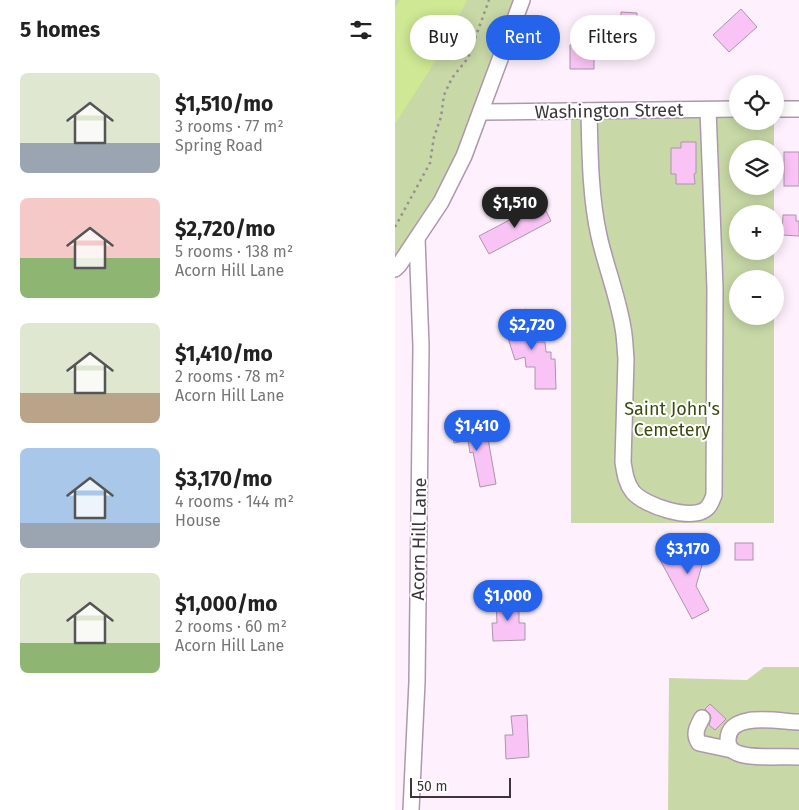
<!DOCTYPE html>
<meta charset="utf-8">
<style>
body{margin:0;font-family:"Fira Sans",sans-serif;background:#f6f6f6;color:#222;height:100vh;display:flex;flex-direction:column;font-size:19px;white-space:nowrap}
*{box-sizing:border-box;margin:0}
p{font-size:16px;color:#767676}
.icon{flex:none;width:28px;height:28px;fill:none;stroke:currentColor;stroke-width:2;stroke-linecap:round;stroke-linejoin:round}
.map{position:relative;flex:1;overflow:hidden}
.panel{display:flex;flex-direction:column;background:#fff;width:395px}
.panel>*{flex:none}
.banner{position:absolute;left:15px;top:15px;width:314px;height:45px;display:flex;gap:10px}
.tools{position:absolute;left:334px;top:75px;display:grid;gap:10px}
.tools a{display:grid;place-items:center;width:55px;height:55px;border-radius:50%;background:#fff;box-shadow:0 2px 12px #0003;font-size:25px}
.scale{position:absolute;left:15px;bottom:12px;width:101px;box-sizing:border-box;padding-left:5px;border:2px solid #3d343c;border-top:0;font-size:14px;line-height:18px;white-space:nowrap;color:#3d343c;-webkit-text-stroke:4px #fff;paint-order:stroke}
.price{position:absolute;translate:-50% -42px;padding:0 11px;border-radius:18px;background:#2563eb;color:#fff;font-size:16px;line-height:32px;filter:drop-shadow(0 1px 2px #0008)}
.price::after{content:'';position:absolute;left:50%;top:30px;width:15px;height:11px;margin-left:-8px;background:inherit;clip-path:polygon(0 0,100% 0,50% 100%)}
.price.active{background:#222;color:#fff}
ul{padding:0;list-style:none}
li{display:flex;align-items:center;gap:15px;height:125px;padding:0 20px}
li span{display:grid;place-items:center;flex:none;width:140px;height:100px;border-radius:8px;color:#555}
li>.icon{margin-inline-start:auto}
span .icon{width:60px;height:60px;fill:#fffc;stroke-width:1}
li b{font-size:21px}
h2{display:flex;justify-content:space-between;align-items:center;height:60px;padding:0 20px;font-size:21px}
.chip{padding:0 18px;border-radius:22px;background:#fff;box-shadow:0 2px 12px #0003;font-size:18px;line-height:45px}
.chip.active{background:#2563eb;color:#fff}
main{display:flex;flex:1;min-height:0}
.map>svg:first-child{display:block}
.green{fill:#c8d8a6}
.water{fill:#cee893}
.building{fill:#fac3f5;stroke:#aa96a8}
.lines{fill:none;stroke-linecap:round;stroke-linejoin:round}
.minor-casing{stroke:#ad99ab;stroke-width:18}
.path{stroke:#998e98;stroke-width:2.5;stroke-dasharray:2.5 4;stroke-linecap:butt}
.minor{stroke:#fff;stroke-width:15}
.labels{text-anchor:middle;stroke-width:4;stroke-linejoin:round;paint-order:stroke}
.street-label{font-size:18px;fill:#3d343c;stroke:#fff}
.park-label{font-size:18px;fill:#3c4b0d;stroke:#fff}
</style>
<main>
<section class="panel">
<h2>5 homes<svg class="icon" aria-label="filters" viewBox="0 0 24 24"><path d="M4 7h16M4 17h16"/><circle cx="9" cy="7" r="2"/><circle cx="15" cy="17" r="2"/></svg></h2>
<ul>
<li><span style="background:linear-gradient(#dfe7d0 70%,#9aa5b1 0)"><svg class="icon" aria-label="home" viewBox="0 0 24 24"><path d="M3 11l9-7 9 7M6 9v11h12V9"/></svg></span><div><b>$1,510/mo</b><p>3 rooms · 77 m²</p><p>Spring Road</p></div></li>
<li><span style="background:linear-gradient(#f6c9c9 60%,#8fb573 0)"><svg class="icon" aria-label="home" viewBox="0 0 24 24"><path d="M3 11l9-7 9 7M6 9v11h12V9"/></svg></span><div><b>$2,720/mo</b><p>5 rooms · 138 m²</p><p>Acorn Hill Lane</p></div></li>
<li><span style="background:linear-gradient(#dfe7d0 70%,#b9a48a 0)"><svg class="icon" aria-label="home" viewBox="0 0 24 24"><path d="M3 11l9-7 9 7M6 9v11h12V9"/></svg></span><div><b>$1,410/mo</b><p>2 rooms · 78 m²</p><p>Acorn Hill Lane</p></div></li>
<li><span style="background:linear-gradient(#a9c7e8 75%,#9aa5b1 0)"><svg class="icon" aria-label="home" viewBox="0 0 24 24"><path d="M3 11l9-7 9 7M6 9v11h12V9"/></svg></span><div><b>$3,170/mo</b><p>4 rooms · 144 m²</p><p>House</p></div></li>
<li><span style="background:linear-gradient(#dfe7d0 70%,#8fb573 0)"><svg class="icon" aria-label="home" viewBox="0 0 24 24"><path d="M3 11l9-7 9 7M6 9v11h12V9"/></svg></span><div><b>$1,000/mo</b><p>2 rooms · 60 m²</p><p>Acorn Hill Lane</p></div></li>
</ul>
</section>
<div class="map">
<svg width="404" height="810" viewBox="0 0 404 810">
<rect width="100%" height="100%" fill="#fef1fd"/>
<g class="green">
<polygon points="0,0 122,0 65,156 0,264"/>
<polygon points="176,116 342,116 342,121 379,121 379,149 342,149 342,186 379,186 379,214 342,214 342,251 379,251 379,279 342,279 342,316 379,316 379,523 176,523"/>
<polygon points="369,667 404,667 404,810 273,810 274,678 352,680"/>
</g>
<polygon class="water" points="5,0 72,0 43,57 0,124 0,8"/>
<g class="building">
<polygon points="346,9 362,27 334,52 318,35"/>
<polygon points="226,12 242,13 242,30 226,30"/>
<polygon points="181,24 213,24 213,39 199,39 199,69 175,69 175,45 181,45"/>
<polygon points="286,142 301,142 301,173 299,174 300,184 281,184 281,174 276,174 276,148 286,148"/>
<rect x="389" y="152" width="15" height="34"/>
<polygon points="147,203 156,221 94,254 84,236"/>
<polygon points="388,215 401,215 401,221 404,221 404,236 387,235"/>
<polygon points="131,309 142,342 150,342 151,352 156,352 156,359 160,359 161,389 140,389 140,367 131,367 130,357 120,360 113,338 118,337 113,322 121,320 119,313"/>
<polygon points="73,421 76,436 92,433 101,484 85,487 78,452 75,453 73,440 59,443 56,425"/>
<polygon points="286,542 299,547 300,544 318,550 314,561 307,565 301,586 314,610 297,619 264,558 284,548"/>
<rect x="340" y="543" width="18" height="17"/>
<polygon points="124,600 124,623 130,623 130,640 98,641 97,623 102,623 101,601"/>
<polygon points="315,704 331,719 320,730 314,725 316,718 315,714 310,709"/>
<polygon points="132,715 134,757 111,759 110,735 118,735 116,716"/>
</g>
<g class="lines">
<g class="minor-casing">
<g id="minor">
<polyline points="380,109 404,109"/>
<path d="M194 111C195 153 195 195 204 236 211 267 223 297 228 328 230 338 230 349 231 359L228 462C230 474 231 483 238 492 250 506 296 521 311 509 316 505 317 500 319 495L320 288 313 110"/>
<polyline points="86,112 342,109"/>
<polyline points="0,269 4,265 46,202 69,156 127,0"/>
<path d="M307 718C302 727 298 734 304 743L337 750"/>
<path d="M404 722C386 722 332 710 333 741 333 747 337 751 342 753 355 759 388 756 404 757"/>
<polyline points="16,810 22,682 26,346 22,238"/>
</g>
</g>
<polyline class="path" points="0,227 35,163 39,137 46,117 49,95 57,78 73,58 94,0"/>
<use href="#minor" class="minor"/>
</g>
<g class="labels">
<g class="street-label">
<text transform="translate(214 111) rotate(-1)" y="6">Washington Street</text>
<text transform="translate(24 539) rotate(-89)" y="6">Acorn Hill Lane</text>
</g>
<g class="park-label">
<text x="277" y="415">Saint John's<tspan x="277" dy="21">Cemetery</tspan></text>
</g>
</g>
</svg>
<div class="tools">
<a><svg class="icon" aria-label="locate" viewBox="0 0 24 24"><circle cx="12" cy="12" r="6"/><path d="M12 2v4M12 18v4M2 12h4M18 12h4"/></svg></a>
<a><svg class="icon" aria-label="layers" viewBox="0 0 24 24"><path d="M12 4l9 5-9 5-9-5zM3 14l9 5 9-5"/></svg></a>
<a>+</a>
<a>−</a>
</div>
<div class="scale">50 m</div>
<b class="price active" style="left:120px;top:229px">$1,510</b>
<b class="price" style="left:137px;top:351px">$2,720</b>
<b class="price" style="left:82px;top:452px">$1,410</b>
<b class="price" style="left:293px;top:575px">$3,170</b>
<b class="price" style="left:113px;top:622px">$1,000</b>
<div class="banner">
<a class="chip">Buy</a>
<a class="chip active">Rent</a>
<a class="chip">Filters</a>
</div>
</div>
</main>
